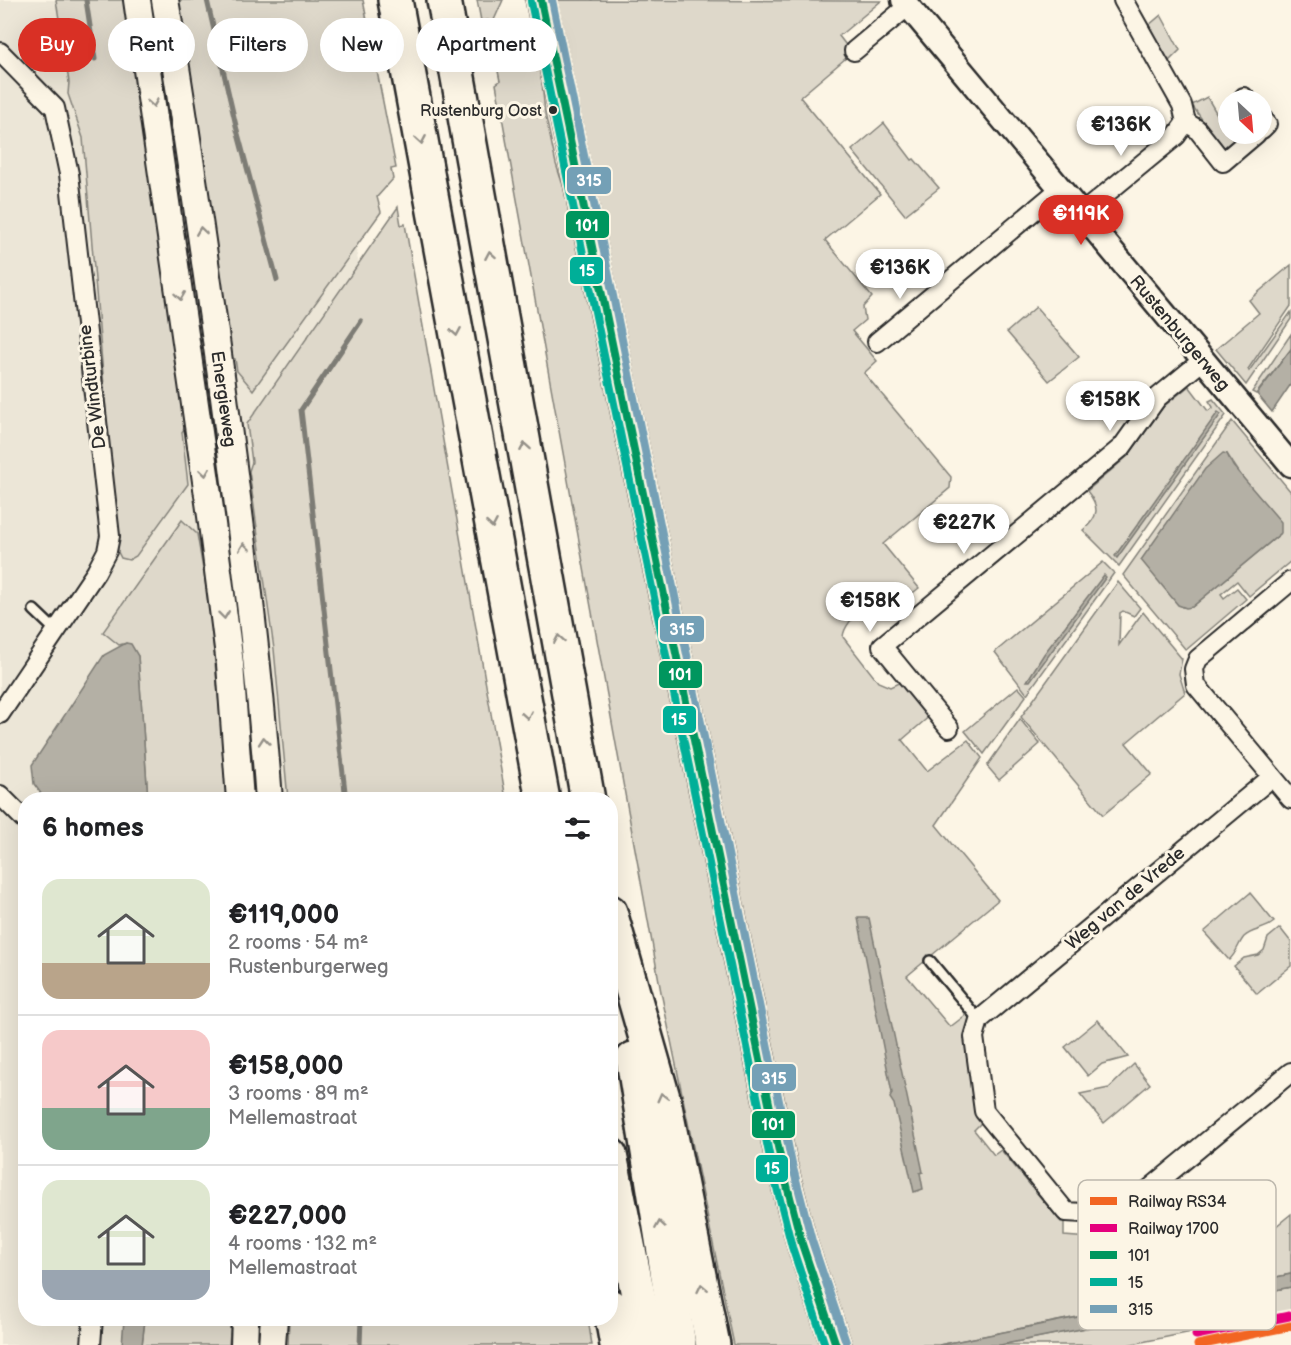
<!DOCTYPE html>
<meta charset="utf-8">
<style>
body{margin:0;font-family:"Balsamiq Sans",sans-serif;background:#f2f2f2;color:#202124;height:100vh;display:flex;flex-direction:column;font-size:22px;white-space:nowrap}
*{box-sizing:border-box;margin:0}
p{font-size:20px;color:#757577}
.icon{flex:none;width:33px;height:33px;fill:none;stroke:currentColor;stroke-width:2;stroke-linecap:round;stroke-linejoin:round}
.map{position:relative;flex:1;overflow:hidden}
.panel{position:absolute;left:18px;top:792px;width:600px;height:534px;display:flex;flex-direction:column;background:#fff;border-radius:24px;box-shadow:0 6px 24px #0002}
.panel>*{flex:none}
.top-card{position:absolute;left:18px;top:18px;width:600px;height:54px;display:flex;gap:12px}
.needle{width:39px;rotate:154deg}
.tools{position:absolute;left:1218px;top:90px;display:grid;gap:12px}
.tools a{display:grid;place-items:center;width:54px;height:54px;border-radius:50%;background:#fff;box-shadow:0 6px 24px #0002;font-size:30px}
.price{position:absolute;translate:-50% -51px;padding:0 14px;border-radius:21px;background:#fff;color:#222;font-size:20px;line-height:39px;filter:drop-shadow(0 2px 3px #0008)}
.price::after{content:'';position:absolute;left:50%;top:36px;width:18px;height:14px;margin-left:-9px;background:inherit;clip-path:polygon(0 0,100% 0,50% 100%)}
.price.selected{background:#d93025;color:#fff}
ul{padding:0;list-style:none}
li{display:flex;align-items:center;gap:18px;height:150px;padding:0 24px}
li+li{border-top:2px solid #e0e0e0}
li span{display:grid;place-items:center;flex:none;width:168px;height:120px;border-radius:18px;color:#555}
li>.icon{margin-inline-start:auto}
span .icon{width:72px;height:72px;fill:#fffc;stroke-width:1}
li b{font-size:26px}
h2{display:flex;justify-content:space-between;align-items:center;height:72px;padding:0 24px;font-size:26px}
.chip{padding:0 21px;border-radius:27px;background:#fff;box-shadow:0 6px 24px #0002;font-size:21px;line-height:54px}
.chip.selected{background:#d93025;color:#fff}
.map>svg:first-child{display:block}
.built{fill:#ece6d7}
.green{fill:#ded8ca;stroke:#84827a;stroke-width:1.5;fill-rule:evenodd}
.water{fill:#b4b0a5;stroke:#7d7b74;stroke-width:1.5}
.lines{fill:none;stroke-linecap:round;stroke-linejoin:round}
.stream{stroke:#7d7b74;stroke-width:5}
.service-casing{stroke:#2b2b2b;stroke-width:14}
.minor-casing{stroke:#2b2b2b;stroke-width:22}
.tertiary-casing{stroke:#2b2b2b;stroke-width:27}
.secondary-casing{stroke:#2b2b2b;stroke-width:30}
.primary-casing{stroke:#2b2b2b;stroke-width:33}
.motorway-casing{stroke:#2b2b2b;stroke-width:38}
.service{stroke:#fcf5e5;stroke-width:9}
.minor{stroke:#fcf5e5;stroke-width:18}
.tertiary{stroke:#fcf5e5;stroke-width:22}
.secondary{stroke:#fcf5e5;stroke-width:26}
.primary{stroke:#fcf5e5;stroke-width:28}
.motorway{stroke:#fcf5e5;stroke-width:33}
.bus-1-casing{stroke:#fcf5e5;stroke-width:12}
.bus-2-casing{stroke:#fcf5e5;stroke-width:12}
.bus-3-casing{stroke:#fcf5e5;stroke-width:12}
.bus-1{stroke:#00965e;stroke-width:8}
.bus-2{stroke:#00af98;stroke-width:8}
.bus-3{stroke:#74a0b6;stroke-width:8}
.rail-1-casing{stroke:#fcf5e5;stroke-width:14}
.rail-2-casing{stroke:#fcf5e5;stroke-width:14}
.rail-1{stroke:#f26522;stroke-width:9}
.rail-2{stroke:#e5007d;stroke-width:9}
.oneway{stroke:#949088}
.bus-dot{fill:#2b2b2b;stroke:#fcf5e5;stroke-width:2}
.labels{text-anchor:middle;stroke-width:6;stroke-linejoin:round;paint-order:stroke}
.bus-label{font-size:16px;fill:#2b2b2b;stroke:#fcf5e5;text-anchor:end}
.street-label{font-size:18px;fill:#2b2b2b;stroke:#fcf5e5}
.key{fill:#fcf5e5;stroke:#bdb8ad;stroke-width:1.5}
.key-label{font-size:16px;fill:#2b2b2b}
.line-badge{stroke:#fcf5e5;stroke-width:2}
.badge-label{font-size:16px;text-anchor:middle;font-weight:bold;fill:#fff}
</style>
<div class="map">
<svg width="1291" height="1345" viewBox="0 0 1291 1345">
<rect width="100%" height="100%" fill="#fcf5e5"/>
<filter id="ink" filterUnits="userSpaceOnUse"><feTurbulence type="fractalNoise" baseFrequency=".0167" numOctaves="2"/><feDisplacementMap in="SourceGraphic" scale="12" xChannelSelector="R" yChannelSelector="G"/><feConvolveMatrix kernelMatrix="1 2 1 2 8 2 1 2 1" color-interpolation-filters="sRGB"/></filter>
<g filter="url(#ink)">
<polygon class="built" points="0,0 312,0 453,799 26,800 26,1318 542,1319 547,1345 0,1345"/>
<g class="green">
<polygon points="56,0 125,0 186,426 182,432 188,484 136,556 129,560 121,558 118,552 83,138 68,94 69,82"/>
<polygon points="172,0 363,0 396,168 391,169 393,179 377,197 381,212 253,390 237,371 235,359 230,358"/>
<polygon points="477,0 503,0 490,29 488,20 481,21"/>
<path d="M554 0 881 1 839 36 852 53 800 97 880 194 825 240 872 297 863 307 865 320 852 331 877 361 864 373 951 477 950 488 883 544 919 588 899 604C881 587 844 619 843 637L878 682 890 687 903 681 931 715 902 740 927 771 968 740 982 758 936 825 998 900 907 976 950 1027 967 1014 971 1020 983 1121 974 1130 994 1155 1001 1150 1061 1222H1064V1236L1115 1240 1116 1226H1122L1135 1215 1173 1260 1181 1259 1184 1263 1250 1208 1270 1231 1291 1214V1274L939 1345H850L805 1217Z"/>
<polygon points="1161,15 1180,50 1168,62 1148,26"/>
<polygon points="526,22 530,39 535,33 538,42 545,113 556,164 578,231 776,1206 803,1297 822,1345 734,1345 661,992 496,84 500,81 497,66"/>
<polygon points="1207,97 1218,116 1225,111 1228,118 1228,134 1239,134 1241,137 1228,148 1220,146 1192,105"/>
<polygon points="884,123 912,160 914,159 939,188 905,215 852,150"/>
<polygon points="398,207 401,225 405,224 506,799 288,799 274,649 249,471 252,462 247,424"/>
<polygon points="1291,265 1291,306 1248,369 1249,371 1291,312 1291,319 1246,385 1216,349 1259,313 1249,300"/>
<polygon points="1036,307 1079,357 1049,381 1007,332"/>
<polygon points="1291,334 1291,349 1256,394 1252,392"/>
<path d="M1189 386 1208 411 1213 407 1209 401 1213 399 1226 415 1119 566 1083 530C1099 517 1100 507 1087 491L1129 455 1163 407Z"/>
<path d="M1232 421 1291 492V561L1249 596 1237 581 1221 594 1224 598 1237 588 1246 599 1186 650 1123 575ZM1227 454 1280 534 1192 607H1182Z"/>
<polygon points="182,520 197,534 210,610 228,799 148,799 138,656 126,643 119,645 103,632"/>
<polygon points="1103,562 1114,573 1027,694 995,652"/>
<polygon points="1118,582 1140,608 1134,616 1123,611 1120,613 1119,645 1143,612 1182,659 1179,674 1185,693 1126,743 1152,774 1103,815 1021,717"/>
<polygon points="1018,687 1026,696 984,754 965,731"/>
<polygon points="1020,719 1040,744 999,780 987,766"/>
<path d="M1250 893 1274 922C1265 930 1252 929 1244 937 1238 944 1237 953 1229 960L1204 932Z"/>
<polygon points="1280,928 1291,942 1291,966 1257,994 1234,966 1244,958 1258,955 1264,950 1268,938"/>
<polygon points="1098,1020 1128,1057 1102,1064 1088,1076 1065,1047"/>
<polygon points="1134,1064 1150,1084 1104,1123 1080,1094 1109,1088"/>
<polygon points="1291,1287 1291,1312 1127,1345 1000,1345"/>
<polygon points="145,1319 231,1319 229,1345 142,1345"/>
<polygon points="289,1319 588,1319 592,1345 288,1345"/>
</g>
<g class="water">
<polygon points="1291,349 1291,384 1272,412 1257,394"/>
<polygon points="1218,412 1221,414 1117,558 1115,556"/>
<polygon points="1223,453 1227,454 1233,466 1281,522 1281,533 1192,607 1186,608 1178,605 1141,560 1205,469"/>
<polygon points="1104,575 1106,577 1030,681 1027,681 1044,654"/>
<polygon points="126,643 131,644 138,656 148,799 45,799 34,784 32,765 104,655"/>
<polygon points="858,918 869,918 923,1172 920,1173 923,1189 914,1192 894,1104 890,1098 892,1093"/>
<polygon points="1291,1274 1291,1287 1000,1345 939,1345"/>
<polygon points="124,1319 145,1319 142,1345 122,1345"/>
</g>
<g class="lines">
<g class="stream">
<polyline points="86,0 95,59"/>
<polyline points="207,0 237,130 277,280"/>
<polyline points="346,800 301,410 361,321"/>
<polyline points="360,1345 361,1318"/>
</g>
<g class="service-casing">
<g id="service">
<polyline points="34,610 56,631"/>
<polyline points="930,961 979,1020"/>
</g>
</g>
<g class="minor-casing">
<g id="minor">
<polyline points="854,51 908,6"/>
<polyline points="0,52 55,108 69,174 110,536 107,551 96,572 0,714"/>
<polyline points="1244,97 1247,100"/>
<polyline points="1262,118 1267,124 1262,129"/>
<polyline points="1186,122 1197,129 1223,162 1256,134"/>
<polyline points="1081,214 1176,136 1186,122 1182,105 1123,0"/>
<polyline points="877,342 1060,189"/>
<polyline points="1291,581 1198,659 1194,669 1196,685 1291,799"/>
<polyline points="949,728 882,646 1122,447 1157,398 1203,360"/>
<polyline points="1272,777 979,1020 974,1037 984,1111 1066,1212 1118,1215 1291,1072"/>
<polyline points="0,795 26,821"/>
<polyline points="91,1345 93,1318"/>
</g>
</g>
<g class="tertiary-casing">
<polyline id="tertiary" points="903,0 1291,465"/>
</g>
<g class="secondary-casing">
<g id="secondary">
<polyline points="137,0 211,516 230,664 240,800"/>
<path d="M165 0C187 130 205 260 223 390 241 526 259 662 269 800"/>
<polyline points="244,1345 245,1318"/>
<polyline points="272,1345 274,1318"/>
</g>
</g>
<g class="primary-casing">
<polyline id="primary" points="541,0 782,1166 802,1244 836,1345"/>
</g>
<g class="motorway-casing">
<g id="motorway">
<polyline points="395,0 543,800"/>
<polyline points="444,0 588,800"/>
<polyline points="610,912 664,1101 713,1345"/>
<polyline points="633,1059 679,1345"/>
<polyline points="610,1155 648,1345"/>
<polyline points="610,1306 617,1345"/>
</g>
</g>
<use href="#service" class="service"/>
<use href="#minor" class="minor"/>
<use href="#tertiary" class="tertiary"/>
<use href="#secondary" class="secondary"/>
<use href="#primary" class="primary"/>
<use href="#motorway" class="motorway"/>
<g class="bus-1-casing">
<polyline id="bus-1" points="541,0 782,1166 802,1244 836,1345"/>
</g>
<g class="bus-2-casing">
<polyline id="bus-2" points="531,2 772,1168 792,1247 825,1345"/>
</g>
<g class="bus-3-casing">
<polyline id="bus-3" points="552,0 792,1164 812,1241 846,1342"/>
</g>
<use href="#bus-1" class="bus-1"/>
<use href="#bus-2" class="bus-2"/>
<use href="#bus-3" class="bus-3"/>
<g class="rail-1-casing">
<polyline id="rail-1" points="1198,1345 1291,1326"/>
</g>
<g class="rail-2-casing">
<polyline id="rail-2" points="1196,1335 1289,1316"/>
</g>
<use href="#rail-1" class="rail-1"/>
<use href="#rail-2" class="rail-2"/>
</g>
<defs><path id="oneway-chevron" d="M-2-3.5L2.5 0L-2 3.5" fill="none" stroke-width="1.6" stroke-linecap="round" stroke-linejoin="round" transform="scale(1.5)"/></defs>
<g class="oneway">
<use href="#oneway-chevron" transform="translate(153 103) rotate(81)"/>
<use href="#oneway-chevron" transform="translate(421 140) rotate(80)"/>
<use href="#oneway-chevron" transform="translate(201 231) rotate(-98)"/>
<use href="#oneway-chevron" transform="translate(490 255) rotate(-100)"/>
<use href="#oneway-chevron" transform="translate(180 296) rotate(82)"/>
<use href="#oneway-chevron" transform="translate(456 332) rotate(80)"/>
<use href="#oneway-chevron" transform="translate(525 447) rotate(-100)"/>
<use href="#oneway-chevron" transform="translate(205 472) rotate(82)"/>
<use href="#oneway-chevron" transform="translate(492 524) rotate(80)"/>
<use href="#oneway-chevron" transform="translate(244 547) rotate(-97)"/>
<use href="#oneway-chevron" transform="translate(224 615) rotate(83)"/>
<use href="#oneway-chevron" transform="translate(559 639) rotate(-100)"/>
<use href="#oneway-chevron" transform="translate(527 715) rotate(80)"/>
<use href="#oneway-chevron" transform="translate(264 741) rotate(-95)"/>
<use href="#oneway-chevron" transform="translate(662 1097) rotate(-104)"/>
<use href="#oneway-chevron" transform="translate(660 1225) rotate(-99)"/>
<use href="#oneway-chevron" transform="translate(702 1288) rotate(-102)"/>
</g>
</g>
<circle class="bus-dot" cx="553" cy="110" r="5"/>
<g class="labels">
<g class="bus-label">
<text x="542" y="116">Rustenburg Oost</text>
</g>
<g class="street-label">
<text transform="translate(1180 333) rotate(50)" y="6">Rustenburgerweg</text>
<text transform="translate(92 387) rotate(-97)" y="6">De Windturbine</text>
<text transform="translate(224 399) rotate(82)" y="6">Energieweg</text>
<text transform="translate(1125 898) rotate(-40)" y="6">Weg van de Vrede</text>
</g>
</g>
<rect x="1078" y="1180" width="198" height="150" rx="9" class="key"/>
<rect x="1090" y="1197" width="27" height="8" fill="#f26522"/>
<rect x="1090" y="1224" width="27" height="8" fill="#e5007d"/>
<rect x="1090" y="1251" width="27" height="8" fill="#00965e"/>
<rect x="1090" y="1278" width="27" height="8" fill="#00af98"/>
<rect x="1090" y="1305" width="27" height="8" fill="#74a0b6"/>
<g class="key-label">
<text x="1128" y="1207">Railway RS34</text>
<text x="1128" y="1234">Railway 1700</text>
<text x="1128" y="1261">101</text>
<text x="1128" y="1288">15</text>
<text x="1128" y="1315">315</text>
</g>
<g class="line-badge">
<rect x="566" y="166" width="46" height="29" rx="6" fill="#74a0b6"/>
<rect x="565" y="210" width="45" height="29" rx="6" fill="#00965e"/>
<rect x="569" y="256" width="35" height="29" rx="6" fill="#00af98"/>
<rect x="659" y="615" width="46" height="28" rx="6" fill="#74a0b6"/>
<rect x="658" y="660" width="45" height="29" rx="6" fill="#00965e"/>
<rect x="662" y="705" width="35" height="29" rx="6" fill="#00af98"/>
<rect x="751" y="1063" width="46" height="29" rx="6" fill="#74a0b6"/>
<rect x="751" y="1110" width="45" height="29" rx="6" fill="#00965e"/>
<rect x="755" y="1154" width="34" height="29" rx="6" fill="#00af98"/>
</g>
<g class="badge-label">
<text x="589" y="186">315</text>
<text x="587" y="231">101</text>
<text x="587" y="276">15</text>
<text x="682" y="635">315</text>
<text x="680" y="680">101</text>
<text x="679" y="725">15</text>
<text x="774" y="1084">315</text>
<text x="773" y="1130">101</text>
<text x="772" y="1174">15</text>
</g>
</svg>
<div class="tools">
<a><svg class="needle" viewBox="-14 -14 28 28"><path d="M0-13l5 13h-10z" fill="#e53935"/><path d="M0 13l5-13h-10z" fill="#757577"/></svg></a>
</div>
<b class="price" style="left:1121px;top:157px">€136K</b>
<b class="price selected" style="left:1081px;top:246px">€119K</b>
<b class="price" style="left:900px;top:300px">€136K</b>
<b class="price" style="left:1110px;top:432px">€158K</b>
<b class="price" style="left:964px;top:555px">€227K</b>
<b class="price" style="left:870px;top:633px">€158K</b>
<div class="top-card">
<a class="chip selected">Buy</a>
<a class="chip">Rent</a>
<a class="chip">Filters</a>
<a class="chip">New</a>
<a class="chip">Apartment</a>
</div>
<section class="panel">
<h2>6 homes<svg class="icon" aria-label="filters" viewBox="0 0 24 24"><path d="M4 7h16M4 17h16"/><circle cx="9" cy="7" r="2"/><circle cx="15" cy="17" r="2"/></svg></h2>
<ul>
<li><span style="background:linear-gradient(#dfe7d0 70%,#b9a48a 0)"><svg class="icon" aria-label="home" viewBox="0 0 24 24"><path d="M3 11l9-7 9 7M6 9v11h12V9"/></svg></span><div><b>€119,000</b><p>2 rooms · 54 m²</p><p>Rustenburgerweg</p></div></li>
<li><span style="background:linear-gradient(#f6c9c9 65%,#7fa58c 0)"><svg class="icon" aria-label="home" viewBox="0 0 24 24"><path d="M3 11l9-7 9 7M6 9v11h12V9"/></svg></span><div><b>€158,000</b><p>3 rooms · 89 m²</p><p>Mellemastraat</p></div></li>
<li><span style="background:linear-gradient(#dfe7d0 75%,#9aa5b1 0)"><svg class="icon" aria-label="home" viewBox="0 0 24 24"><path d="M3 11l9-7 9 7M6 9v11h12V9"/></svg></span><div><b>€227,000</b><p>4 rooms · 132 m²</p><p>Mellemastraat</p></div></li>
</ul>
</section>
</div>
